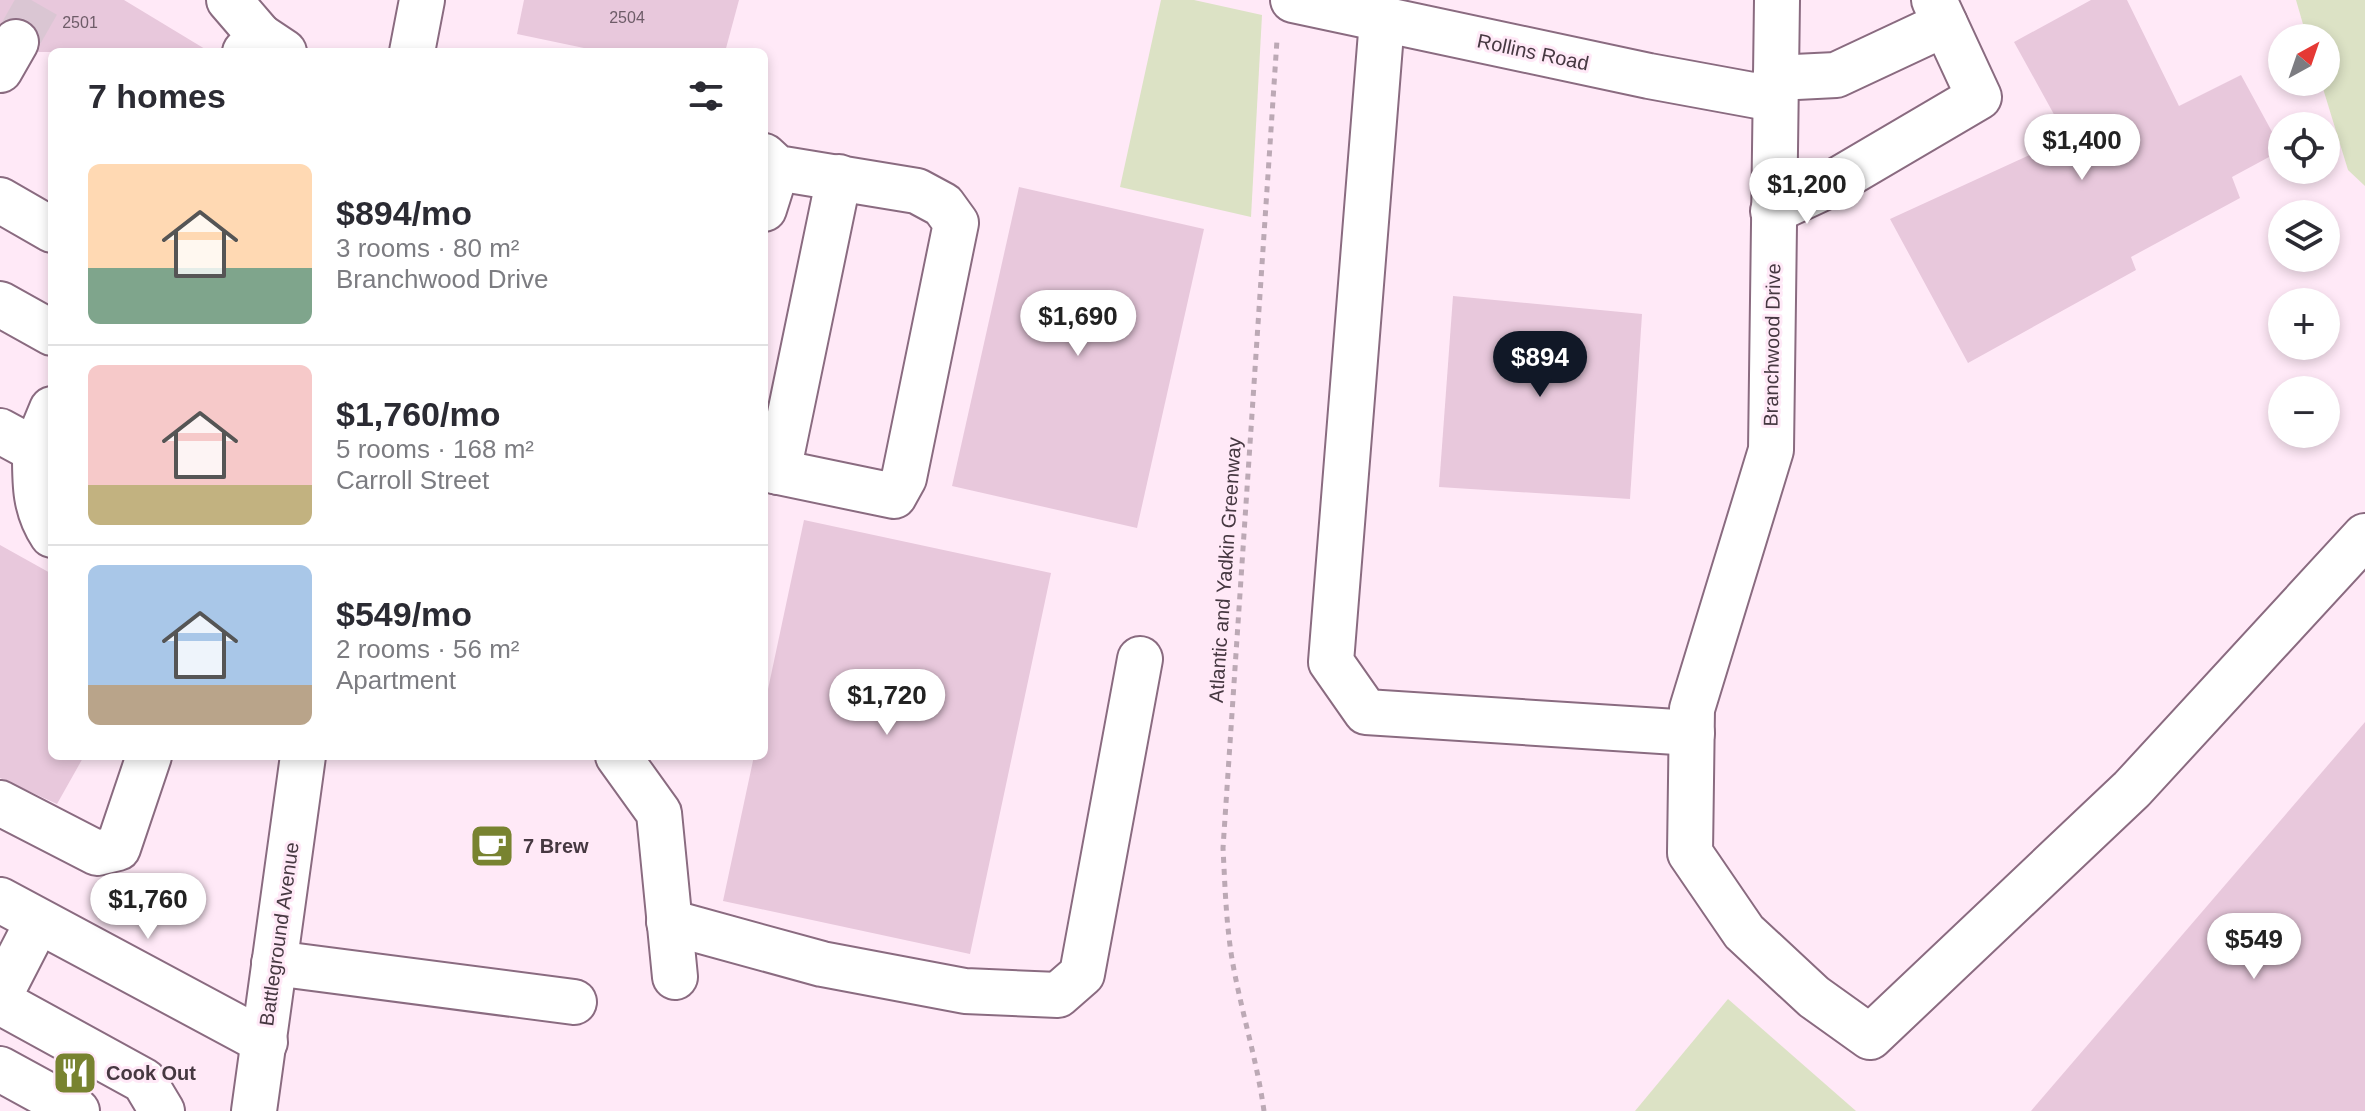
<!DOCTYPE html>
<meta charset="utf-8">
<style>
body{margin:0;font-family:Arial,sans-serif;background:#f7f7f7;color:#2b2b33;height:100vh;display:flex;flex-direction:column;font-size:30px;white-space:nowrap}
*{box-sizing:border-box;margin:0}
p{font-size:26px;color:#7c7c81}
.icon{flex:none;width:44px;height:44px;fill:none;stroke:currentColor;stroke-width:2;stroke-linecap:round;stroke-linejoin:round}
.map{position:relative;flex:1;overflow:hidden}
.details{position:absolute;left:48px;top:48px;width:720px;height:712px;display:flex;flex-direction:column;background:#fff;border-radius:12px;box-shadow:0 4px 12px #0003}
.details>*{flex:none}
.needle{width:52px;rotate:40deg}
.fabs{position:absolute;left:2268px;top:24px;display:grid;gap:16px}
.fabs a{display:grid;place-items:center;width:72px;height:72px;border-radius:50%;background:#fff;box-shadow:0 4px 12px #0003;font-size:40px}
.price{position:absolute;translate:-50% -68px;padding:0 18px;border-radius:28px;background:#fff;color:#222;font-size:26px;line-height:52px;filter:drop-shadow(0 2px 4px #0008)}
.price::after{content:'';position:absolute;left:50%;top:48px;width:24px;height:18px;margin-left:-12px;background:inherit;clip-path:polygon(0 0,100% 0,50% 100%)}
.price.active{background:#111827;color:#fff}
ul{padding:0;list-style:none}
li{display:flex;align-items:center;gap:24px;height:200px;padding:0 40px}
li+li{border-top:2px solid #e1e1e2}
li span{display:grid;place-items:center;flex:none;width:224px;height:160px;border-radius:12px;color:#555}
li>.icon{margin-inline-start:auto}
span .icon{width:96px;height:96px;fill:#fffc;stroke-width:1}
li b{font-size:34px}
h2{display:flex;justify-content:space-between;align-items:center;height:96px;padding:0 40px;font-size:34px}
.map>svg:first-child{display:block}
.green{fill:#dce2c5}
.building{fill:#e8c8dc}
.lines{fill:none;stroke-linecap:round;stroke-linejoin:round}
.minor-tunnel{stroke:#dac6d3;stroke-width:44;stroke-dasharray:44 22;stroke-linecap:butt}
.minor-casing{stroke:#8a6b80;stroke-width:48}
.major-casing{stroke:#8a6b80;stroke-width:48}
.path{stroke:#bca9b5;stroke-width:5;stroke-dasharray:6 6;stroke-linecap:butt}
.minor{stroke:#fff;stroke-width:44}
.major{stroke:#fff;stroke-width:44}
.labels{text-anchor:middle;stroke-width:6;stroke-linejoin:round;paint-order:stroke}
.number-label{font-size:16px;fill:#6e5c68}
.street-label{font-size:20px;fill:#463841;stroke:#ffe9f7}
.poi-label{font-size:20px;font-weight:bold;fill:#463841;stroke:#ffe9f7;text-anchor:start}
</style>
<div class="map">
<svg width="2365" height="1111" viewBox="0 0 2365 1111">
<rect width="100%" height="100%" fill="#ffe9f7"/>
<g class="green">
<polygon points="1161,0 1194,0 1262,15 1251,217 1120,187"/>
<polygon points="2296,0 2365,0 2365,186 2348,170 2321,82 2326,82 2326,38 2307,38"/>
<polygon points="1728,999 1856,1111 1635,1111"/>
</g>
<g class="building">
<polygon points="0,0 124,0 210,52 38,52 41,41 38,30 29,21 15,17 0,24"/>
<polygon points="524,0 739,0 725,52 603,52 517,34"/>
<polygon points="2091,0 2127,0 2179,106 2241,75 2282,150 2232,177 2240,198 2131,257 2136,270 1968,363 1890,219 2067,138 2014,42"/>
<polygon points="1019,187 1204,229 1137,528 952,486"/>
<polygon points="1453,296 1642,314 1630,499 1439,487"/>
<polygon points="804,520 1051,573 970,954 723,901 754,756 764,756 764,708"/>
<polygon points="0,545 52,574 52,756 84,756 57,804 0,778"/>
<polygon points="2365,722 2365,1111 2031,1111"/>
</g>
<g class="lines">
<polyline class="minor-tunnel" points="16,42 40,0"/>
<g class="minor-casing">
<g id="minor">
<polyline points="229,0 260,36"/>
<polyline points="1293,0 1649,76 1774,99"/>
<polyline points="1777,0 1771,450 1692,709 1690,853 1744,932 1814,997 1870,1037 2132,789 2365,536"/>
<polyline points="1382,20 1331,662 1366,712 1692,733"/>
<polyline points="245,52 260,36 284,52"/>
<polyline points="0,70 16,42"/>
<polyline points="1775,78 1836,75 1945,24"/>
<polyline points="764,156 777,168 917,191 943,205 956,223 904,478 894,496 764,469"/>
<polyline points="0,200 52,230"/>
<polyline points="764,209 777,168"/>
<polyline points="1773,211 1831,184 1979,97 1934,0"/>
<polyline points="0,304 52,333"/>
<polyline points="0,431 35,450 52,409"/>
<path d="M35 450C35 482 34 508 52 535"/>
<polyline points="778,472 839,177"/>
<polyline points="618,756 659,813 675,977"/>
<polyline points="0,803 97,853 118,848 149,756"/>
<polyline points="0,900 265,1042"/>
<polyline points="669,922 822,964 965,991 1058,995 1082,974 1140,659"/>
<polyline points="274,963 574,1002"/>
<polyline points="0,995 38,921"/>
<polyline points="0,1002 144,1081 162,1111"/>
<polyline points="0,1069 77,1111"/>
</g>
</g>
<g class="major-casing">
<g id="major">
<polyline points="412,52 422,0"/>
<polyline points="254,1111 303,756"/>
</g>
</g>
<path class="path" d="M1264 1111C1257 1060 1241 1011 1232 959 1226 922 1225 886 1223 848L1277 40"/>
<use href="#minor" class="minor"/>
<use href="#major" class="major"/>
</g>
<defs>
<g id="cafe-square" transform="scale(2.3)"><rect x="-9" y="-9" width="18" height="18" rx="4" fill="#788330" stroke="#ffe9f7"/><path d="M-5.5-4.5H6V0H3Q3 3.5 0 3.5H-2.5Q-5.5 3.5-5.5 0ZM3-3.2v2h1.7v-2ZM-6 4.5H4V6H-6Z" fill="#fff"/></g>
<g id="restaurant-square" transform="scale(2.3)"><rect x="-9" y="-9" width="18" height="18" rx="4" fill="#788330" stroke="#ffe9f7"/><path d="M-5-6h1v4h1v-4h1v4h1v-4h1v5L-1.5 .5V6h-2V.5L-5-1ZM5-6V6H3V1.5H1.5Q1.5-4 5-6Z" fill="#fff"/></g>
</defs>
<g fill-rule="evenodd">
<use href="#cafe-square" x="492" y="846"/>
<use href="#restaurant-square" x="75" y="1073"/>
</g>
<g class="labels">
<g class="number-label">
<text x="627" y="23">2504</text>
<text x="80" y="28">2501</text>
</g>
<g class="street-label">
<text transform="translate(1533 52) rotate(12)" y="7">Rollins Road</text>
<text transform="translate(1772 345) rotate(-89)" y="7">Branchwood Drive</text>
<text transform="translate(1225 570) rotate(-86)" y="7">Atlantic and Yadkin Greenway</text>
<text transform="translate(279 934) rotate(-82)" y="7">Battleground Avenue</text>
</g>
<g class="poi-label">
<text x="523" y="853">7 Brew</text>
<text x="106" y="1080">Cook Out</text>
</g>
</g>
</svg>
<div class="fabs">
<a><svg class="needle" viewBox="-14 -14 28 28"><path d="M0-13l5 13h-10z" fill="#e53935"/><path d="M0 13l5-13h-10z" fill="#7c7c81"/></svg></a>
<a><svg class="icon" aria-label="locate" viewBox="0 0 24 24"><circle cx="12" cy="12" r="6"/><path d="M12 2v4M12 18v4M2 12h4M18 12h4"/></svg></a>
<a><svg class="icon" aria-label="layers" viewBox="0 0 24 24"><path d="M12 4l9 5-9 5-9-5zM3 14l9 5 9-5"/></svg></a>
<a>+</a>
<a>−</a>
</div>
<b class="price" style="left:2082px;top:182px">$1,400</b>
<b class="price" style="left:1807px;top:226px">$1,200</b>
<b class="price" style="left:1078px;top:358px">$1,690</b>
<b class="price active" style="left:1540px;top:399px">$894</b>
<b class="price" style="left:887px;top:737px">$1,720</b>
<b class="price" style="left:148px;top:941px">$1,760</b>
<b class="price" style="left:2254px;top:981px">$549</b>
<section class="details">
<h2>7 homes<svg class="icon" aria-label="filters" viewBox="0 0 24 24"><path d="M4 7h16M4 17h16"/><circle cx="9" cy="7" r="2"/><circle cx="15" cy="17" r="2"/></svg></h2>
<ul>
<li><span style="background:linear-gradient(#ffd9b3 65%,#7fa58c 0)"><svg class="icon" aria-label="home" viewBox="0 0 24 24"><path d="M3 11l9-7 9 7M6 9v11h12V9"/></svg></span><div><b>$894/mo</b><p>3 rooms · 80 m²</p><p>Branchwood Drive</p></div></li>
<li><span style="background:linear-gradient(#f6c9c9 75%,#c2b280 0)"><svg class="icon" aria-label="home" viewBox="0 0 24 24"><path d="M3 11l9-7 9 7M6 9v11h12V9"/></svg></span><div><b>$1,760/mo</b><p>5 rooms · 168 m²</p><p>Carroll Street</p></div></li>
<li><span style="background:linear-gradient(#a9c7e8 75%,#b9a48a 0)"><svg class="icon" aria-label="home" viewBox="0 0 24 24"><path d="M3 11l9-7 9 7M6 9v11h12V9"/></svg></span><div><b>$549/mo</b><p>2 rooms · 56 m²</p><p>Apartment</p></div></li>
</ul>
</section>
</div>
